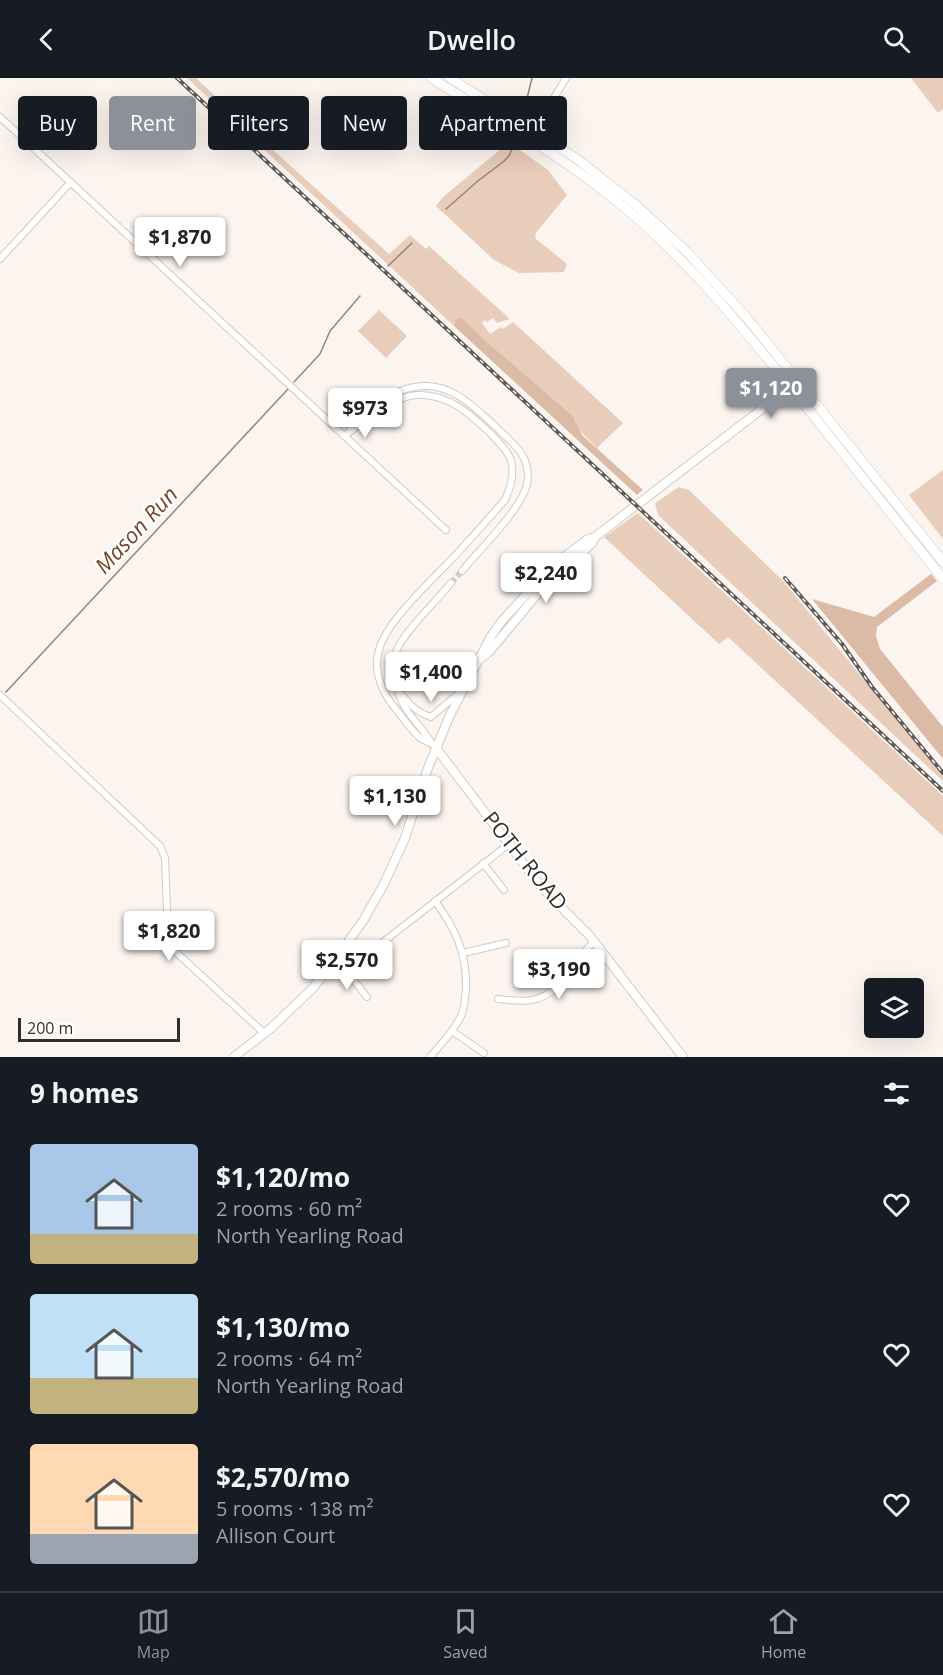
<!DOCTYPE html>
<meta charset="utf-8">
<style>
body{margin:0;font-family:"Open Sans",sans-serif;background:#242831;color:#f1f3f6;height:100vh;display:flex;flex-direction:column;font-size:22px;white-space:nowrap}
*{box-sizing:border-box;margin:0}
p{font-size:20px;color:#9ea1a6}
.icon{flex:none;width:33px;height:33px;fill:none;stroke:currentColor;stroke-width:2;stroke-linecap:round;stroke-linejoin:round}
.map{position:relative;height:979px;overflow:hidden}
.side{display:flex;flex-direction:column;background:#171b24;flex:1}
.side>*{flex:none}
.banner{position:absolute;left:18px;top:18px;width:600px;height:54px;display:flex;gap:12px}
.tools{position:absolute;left:864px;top:900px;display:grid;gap:12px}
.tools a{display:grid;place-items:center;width:60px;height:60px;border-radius:6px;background:#171b24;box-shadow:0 6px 24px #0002;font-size:30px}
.scale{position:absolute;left:18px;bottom:15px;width:162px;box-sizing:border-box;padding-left:6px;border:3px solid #302d2b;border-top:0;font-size:16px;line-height:21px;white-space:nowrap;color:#302d2b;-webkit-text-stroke:4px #fff;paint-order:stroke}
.price{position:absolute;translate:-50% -51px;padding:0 14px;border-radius:6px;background:#fff;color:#222;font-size:20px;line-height:39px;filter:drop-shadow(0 2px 3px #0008)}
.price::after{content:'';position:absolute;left:50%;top:36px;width:18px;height:14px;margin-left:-9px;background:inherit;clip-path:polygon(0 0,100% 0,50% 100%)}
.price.on{background:#8c9099;color:#fff}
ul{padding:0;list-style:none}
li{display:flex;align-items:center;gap:18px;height:150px;padding:0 30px}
li span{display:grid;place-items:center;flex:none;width:168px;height:120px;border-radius:6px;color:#555}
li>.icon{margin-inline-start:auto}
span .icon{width:72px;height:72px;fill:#fffc;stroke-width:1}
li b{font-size:26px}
h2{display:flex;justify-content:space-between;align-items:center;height:72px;padding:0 30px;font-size:26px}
.tag{padding:0 21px;border-radius:6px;background:#171b24;box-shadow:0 6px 24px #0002;font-size:21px;line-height:54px}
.tag.on{background:#8c9099;color:#fff}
header{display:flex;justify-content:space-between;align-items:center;height:78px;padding:0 30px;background:#171b24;font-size:27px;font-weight:600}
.menu{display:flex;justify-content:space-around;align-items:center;height:84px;border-top:2px solid #363941;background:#171b24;font-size:16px;color:#9ea1a6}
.menu a{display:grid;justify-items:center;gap:3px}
.menu .on{color:#8c9099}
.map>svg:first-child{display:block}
.green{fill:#e8cdbb}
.forest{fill:#dbbba6}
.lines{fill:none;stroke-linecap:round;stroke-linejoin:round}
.stream{stroke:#9b8475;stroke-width:1.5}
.street-tunnel{stroke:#d3ccc8;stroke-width:6;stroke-dasharray:6 3;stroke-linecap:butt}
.street-casing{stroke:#d1cac5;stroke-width:8}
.secondary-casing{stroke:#d1cac5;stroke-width:10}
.primary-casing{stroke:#d1cac5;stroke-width:10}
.street{stroke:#fff;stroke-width:6}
.secondary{stroke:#fff;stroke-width:8}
.primary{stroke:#fff;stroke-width:9}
.rail-casing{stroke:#5e5a57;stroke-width:4}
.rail{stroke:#fff;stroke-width:1.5;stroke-dasharray:4.5;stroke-linecap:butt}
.labels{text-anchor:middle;stroke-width:4.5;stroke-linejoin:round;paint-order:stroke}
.street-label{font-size:21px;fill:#302d2b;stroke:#fff}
.water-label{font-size:22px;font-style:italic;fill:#744727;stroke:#fff}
</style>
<header><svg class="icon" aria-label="back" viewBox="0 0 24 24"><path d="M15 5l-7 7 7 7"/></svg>Dwello<svg class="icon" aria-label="search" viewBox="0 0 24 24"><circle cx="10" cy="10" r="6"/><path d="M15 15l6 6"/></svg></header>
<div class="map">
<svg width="943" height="979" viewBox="0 0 943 979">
<rect width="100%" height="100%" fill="#fcf4ef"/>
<g class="green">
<polygon points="187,0 196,0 274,73 389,176 410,157 426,171 429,168 510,241 497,245 493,240 487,244 485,242 482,245 490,256 501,249 503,251 513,244 623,345 597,370 578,351 577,345 573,338 480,259 463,241 455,242 454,248"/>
<polygon points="911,0 943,0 943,31 938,35"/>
<polygon points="507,66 513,67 548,92 567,117 535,156 536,161 567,186 564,194 519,195 494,182 436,128 443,119"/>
<polygon points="379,232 407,258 386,280 358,253"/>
<polygon points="943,392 943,461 909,417"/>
<polygon points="679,409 689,412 783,503 943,698 943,703 658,437 655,425"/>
<polygon points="638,435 943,718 943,758 728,559 719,566 604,459"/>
</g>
<g class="forest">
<polygon points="459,240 463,241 481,259 573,338 582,357 643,412 637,417 454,248 455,242"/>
<polygon points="931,496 937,503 877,549 876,558 880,571 943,649 943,681 812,521 874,539"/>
</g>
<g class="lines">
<g class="stream">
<polyline points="523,37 532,0"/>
<polyline points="446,131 479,102 503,84 509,78 517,59"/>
<polyline points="388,188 412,165"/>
<polyline points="294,304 320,276 330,253 360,218"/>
<polyline points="6,614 288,311"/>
</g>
<polyline class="street-tunnel" points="451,505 462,493"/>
<g class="street-casing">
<g id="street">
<polyline points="0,39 446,452"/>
<polyline points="533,55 566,0"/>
<polyline points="0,181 70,105"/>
<path d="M351 351C369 330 394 309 423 308 453 306 475 330 496 349 504 357 514 365 521 375 527 384 529 396 527 406 522 431 479 472 462 493"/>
<path d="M344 358C363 345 392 319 416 317 448 315 470 336 491 356 498 364 507 371 511 382 515 396 511 409 505 422 487 442 469 463 450 483 429 505 386 544 379 572 372 595 384 618 399 635 408 646 417 662 431 665"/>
<polyline points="0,617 160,768 165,780 168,860 170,866 179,877 264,955"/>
<path d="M402 617C410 627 418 635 431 639L458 616"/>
<path d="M432 666C424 651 409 639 402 624 395 608 391 591 396 574 402 556 438 521 451 505"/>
<polyline points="483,785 504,812"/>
<polyline points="463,875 506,865"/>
<polyline points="332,886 341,891 351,889 509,766"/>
<polyline points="345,891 367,919"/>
<path d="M498 921C509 922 521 924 532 922 562 917 573 881 594 864"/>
<polyline points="452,953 484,975"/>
<path d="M430 979C441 966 454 953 461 938 465 929 465 919 466 910 467 875 455 850 435 823"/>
</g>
</g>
<g class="secondary-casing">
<g id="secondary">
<polyline points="481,580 489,574 540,513 592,465 595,459 796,305"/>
<polyline points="436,670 542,810 589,857 683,979"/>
<polyline points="234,979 271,950 312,911 332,886 363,843 384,806 405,760 428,690 450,637 490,560 501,544 544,497 568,476 588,461 595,459"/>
</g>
</g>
<g class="primary-casing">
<g id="primary">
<path d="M431 0C499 42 569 82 631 135 692 187 742 249 793 312 843 375 893 438 943 501"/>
<polyline points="450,0 577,81 637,128 687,174 747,240 943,484"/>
</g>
</g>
<use href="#street" class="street"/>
<use href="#secondary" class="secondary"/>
<use href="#primary" class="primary"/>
<g class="rail-casing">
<g id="rail">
<polyline points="177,0 943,713"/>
<polyline points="785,500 842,566 872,609 943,695"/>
</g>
</g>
<use href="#rail" class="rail"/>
</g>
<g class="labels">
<g class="street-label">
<text transform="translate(525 783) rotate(51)" y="7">POTH ROAD</text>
</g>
<g class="water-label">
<text transform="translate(136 452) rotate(-47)" y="8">Mason Run</text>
</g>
</g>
</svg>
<div class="tools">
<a><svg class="icon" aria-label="layers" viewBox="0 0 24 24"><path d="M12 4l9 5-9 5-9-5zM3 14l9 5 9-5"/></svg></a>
</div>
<div class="scale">200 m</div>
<b class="price" style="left:180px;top:190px">$1,870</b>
<b class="price on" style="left:771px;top:341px">$1,120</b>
<b class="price" style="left:365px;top:361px">$973</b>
<b class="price" style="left:546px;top:526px">$2,240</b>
<b class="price" style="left:431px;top:625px">$1,400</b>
<b class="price" style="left:395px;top:749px">$1,130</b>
<b class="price" style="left:169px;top:884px">$1,820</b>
<b class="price" style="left:347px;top:913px">$2,570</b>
<b class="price" style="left:559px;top:922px">$3,190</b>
<div class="banner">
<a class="tag">Buy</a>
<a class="tag on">Rent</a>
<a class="tag">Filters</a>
<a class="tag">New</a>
<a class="tag">Apartment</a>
</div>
</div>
<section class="side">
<h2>9 homes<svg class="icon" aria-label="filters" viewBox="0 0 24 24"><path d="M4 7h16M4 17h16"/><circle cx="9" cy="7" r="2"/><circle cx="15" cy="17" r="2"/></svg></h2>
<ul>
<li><span style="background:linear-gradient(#a9c7e8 75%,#c2b280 0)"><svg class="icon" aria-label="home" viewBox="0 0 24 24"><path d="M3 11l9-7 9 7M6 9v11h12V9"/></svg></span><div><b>$1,120/mo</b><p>2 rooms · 60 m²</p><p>North Yearling Road</p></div><svg class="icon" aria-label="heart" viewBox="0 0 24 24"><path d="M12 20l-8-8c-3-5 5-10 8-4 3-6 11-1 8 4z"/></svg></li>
<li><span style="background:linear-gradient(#bfe0f5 70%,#c2b280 0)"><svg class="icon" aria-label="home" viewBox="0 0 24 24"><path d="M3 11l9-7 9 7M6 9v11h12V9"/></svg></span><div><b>$1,130/mo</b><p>2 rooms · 64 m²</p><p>North Yearling Road</p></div><svg class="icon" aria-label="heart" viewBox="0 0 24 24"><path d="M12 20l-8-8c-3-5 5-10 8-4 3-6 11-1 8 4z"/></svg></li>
<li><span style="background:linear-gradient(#ffd9b3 75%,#9aa5b1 0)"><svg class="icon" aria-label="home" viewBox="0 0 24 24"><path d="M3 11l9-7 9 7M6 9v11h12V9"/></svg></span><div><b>$2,570/mo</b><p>5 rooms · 138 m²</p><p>Allison Court</p></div><svg class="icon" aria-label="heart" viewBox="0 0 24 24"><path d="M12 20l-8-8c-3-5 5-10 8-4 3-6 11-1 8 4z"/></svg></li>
</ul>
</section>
<nav class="menu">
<a class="on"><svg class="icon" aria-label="map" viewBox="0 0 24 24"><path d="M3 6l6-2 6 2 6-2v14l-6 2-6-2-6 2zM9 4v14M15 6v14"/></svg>Map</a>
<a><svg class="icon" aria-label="saved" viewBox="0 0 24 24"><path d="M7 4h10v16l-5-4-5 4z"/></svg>Saved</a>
<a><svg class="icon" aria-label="home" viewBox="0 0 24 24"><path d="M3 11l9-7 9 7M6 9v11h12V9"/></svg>Home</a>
</nav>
